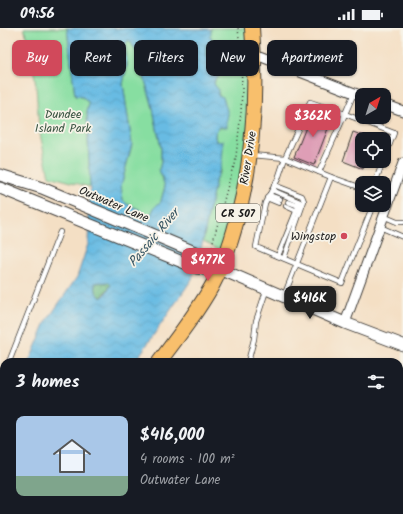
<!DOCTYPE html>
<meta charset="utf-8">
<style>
body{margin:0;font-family:Kalam,sans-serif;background:#242831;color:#f1f3f6;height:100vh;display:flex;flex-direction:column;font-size:15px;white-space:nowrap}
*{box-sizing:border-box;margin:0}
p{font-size:13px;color:#9ea1a6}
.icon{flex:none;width:22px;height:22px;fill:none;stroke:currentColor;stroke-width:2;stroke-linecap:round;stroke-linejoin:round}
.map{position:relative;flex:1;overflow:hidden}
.details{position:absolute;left:0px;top:330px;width:403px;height:156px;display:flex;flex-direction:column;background:#171b24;border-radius:12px 12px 0 0;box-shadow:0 1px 3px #0004}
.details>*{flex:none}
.hud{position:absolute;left:12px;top:12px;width:379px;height:36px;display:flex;gap:8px}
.needle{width:26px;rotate:39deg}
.fabs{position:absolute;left:355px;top:60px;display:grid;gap:8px}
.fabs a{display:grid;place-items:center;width:36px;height:36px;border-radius:8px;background:#171b24;box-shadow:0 1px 3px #0004;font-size:20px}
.price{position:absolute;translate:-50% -34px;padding:0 9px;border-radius:8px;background:#d1495b;color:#fff;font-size:13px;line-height:26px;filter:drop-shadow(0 1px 2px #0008)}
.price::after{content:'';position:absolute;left:50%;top:24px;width:12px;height:9px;margin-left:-6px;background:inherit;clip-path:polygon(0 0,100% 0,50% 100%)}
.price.on{background:#222;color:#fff}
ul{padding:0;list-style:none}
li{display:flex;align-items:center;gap:12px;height:100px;padding:0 16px}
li+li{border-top:1px solid #363941}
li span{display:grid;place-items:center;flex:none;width:112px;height:80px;border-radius:8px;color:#555}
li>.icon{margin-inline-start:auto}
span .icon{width:48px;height:48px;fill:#fffc;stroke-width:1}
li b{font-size:17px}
h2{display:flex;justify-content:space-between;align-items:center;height:48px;padding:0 16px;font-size:17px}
.tag{padding:0 14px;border-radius:8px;background:#171b24;box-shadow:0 1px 3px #0004;font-size:14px;line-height:36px}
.tag.on{background:#d1495b;color:#fff}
.status{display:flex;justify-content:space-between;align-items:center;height:28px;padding:0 20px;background:#171b24;direction:ltr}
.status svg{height:11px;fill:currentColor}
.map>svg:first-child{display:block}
.forest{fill:url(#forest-crowns);stroke:#446c52}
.park{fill:#87dea1;stroke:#527d5e}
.water{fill:url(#water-waves);stroke:#426c80;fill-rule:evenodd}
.building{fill:#de9eb6}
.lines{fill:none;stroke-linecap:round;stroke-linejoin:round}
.service-casing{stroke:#3c3935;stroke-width:6}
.minor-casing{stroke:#3c3935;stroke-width:11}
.tertiary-casing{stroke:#3c3935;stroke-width:13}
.primary-casing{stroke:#3c3935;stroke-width:16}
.path{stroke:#3c3935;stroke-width:1.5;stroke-dasharray:1 3;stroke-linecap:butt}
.service{stroke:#fff;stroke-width:4.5}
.minor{stroke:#fff;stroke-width:9}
.tertiary{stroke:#fff;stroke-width:11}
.primary{stroke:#f8bf6c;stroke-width:14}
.poi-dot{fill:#d1495b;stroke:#f7f3e8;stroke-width:1.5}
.labels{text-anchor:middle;stroke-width:3.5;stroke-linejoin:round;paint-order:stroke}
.shield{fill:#f7f3e8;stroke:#5e5c59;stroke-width:1}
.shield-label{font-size:11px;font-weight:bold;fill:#1c1c1c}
.park-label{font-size:12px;fill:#3c5644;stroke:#f7f3e8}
.street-label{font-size:12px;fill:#1c1c1c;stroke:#f7f3e8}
.poi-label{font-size:12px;fill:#1c1c1c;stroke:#f7f3e8;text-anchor:end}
.water-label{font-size:13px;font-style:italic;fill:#365462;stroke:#f7f3e8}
</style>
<div class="status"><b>09:56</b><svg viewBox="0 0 49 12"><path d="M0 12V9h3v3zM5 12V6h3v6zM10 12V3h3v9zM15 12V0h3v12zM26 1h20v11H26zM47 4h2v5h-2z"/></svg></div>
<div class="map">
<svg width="403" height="486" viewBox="0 0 403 486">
<defs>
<pattern id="forest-crowns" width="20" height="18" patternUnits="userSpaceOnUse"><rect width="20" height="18" fill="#6dbd87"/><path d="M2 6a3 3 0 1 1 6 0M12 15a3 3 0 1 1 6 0" fill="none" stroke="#59996e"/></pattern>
<pattern id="water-waves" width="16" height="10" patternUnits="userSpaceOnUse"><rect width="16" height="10" fill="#67bbe3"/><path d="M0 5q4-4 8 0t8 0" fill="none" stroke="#59a0c2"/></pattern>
</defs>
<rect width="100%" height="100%" fill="#f7f3e8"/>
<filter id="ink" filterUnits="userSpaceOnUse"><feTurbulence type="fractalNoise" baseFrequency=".025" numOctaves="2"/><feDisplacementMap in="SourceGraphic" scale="8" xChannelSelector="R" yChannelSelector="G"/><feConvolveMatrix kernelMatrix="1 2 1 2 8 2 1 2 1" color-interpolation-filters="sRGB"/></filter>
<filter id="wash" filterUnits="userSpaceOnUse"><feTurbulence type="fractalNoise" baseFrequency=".012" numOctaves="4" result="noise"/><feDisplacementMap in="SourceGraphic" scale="16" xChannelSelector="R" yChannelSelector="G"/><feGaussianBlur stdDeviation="0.9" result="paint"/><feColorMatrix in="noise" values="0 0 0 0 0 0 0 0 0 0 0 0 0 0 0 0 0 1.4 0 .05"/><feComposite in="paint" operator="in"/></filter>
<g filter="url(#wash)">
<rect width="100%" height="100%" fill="#f4dfc4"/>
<polygon class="forest" points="108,254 111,257 101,270 96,264 95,255"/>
<g class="park">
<polygon points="24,0 67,0 75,68 83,69 89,76 87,84 90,159 49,148 39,101 36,58 30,19"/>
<path d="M211 0H251L256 60 227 225 203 213 216 150 220 144 221 114 216 113C214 105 216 100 224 98L228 86 214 56 218 44C215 39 214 35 216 30L213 31C199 24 209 11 211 0Z"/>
<polygon points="128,12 130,13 137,25 152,76 161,120 161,134 159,142 165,158 161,173 154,180 151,187 147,188 141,182 127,176 123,172 121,158 132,116 123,56 127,37 125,17"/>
</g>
<g class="water">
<path d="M67 0 211 1V6L209 8 212 9C211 14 209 15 206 18V26L208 29H211L213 31 216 30C213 38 217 42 218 50L215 51 214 56 218 61V67L223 69 228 86 227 91V99H219C215 104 214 107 216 113L221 114 223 111C223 124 223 139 216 150L203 213 192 251 135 334H29L46 294 77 249 88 216 90 159 87 84 89 76 83 69 75 68ZM128 12 130 13 137 25 152 76 161 120V134L159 142 165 158 161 173 154 180 151 187 147 188 141 182 127 176 123 172 121 158 132 116 123 56 127 37 125 17ZM108 254 111 257 105 267 101 270 96 264 95 255Z"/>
<polygon points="4,394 4,482 58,482 59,486 0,486 0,403"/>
</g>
<g id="blocks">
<g class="building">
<polygon points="313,82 332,90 314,137 294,129"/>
<polygon points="353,104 372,111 362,111 362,133 366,133 363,141 343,133"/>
</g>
</g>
</g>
<g filter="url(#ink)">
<use href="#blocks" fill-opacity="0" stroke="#3c3935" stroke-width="1"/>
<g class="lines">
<g class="service-casing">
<g id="service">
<polyline points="354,65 345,86 394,105 384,131"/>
<polyline points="252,127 285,130 331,149"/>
<polyline points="319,144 345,86 310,74 285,130 278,151 265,175 256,219 342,255 373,177"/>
<polyline points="375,155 383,133"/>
<polyline points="274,157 302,168 304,173 284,230"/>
<polyline points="272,162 300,174 278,228"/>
<polyline points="269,167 280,171"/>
<polyline points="267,170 279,175"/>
<polyline points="288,174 299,178"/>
<polyline points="286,178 297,183"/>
<polyline points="383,188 397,194 403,194"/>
<polyline points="380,199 403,209"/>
<polyline points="284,268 331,149 362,160"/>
<polyline points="9,334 60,204"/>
<polyline points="248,334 254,311 256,293 267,260"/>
<polyline points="0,356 4,346"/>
</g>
</g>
<g class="minor-casing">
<g id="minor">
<polyline points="254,26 362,68"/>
<polyline points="384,76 403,83"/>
<polyline points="345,295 403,135"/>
<polyline points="399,415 403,406"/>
<polyline points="399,426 403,427"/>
<polyline points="127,482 137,486"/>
<polyline points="274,482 284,486"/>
<polyline points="371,486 372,482"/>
</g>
</g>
<g class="tertiary-casing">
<g id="tertiary">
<polyline points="0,147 42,160 202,227 209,231 220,241 345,295 403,317"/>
<polyline points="0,160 197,240 212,242 220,241"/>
</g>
</g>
<g class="primary-casing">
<g id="primary">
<path d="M159 334C178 309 198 283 213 256 228 228 236 198 243 167 255 110 257 58 252 0"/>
<polyline points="98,482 98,486"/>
</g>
</g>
<polyline class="path" points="211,221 232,142 235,137 241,84 242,60 241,31 238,0"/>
<use href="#service" class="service"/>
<use href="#minor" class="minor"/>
<use href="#tertiary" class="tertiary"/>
<use href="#primary" class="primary"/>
</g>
</g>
<circle class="poi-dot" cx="344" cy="208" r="4"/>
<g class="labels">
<rect class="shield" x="216" y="176" width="44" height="18" rx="3"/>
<g class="shield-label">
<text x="238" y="189">CR 507</text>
</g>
<g class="park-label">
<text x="63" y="90">Dundee<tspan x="63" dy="14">Island Park</tspan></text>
</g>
<g class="street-label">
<text transform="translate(248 130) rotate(-81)" y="4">River Drive</text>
<text transform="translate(114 176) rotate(23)" y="4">Outwater Lane</text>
</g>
<g class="poi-label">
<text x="336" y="212">Wingstop</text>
</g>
<g class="water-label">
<text transform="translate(153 209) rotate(-50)" y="5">Passaic River</text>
</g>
</g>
</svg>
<div class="fabs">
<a><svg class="needle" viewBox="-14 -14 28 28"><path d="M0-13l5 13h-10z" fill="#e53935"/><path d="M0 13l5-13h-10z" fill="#9ea1a6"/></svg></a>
<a><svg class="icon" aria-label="locate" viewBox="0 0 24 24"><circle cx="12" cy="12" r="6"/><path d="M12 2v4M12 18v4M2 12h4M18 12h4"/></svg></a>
<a><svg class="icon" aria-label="layers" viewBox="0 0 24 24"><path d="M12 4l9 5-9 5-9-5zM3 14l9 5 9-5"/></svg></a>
</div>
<b class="price" style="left:313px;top:110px">$362K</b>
<b class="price" style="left:208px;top:254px">$477K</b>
<b class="price on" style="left:310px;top:292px">$416K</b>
<div class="hud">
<a class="tag on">Buy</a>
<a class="tag">Rent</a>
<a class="tag">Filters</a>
<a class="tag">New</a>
<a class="tag">Apartment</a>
</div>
<section class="details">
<h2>3 homes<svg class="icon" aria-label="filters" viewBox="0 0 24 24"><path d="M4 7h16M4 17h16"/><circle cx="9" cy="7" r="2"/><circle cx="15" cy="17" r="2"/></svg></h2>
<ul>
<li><span style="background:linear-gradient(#a9c7e8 75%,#7fa58c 0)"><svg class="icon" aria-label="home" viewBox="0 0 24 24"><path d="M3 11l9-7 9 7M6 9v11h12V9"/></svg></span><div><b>$416,000</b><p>4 rooms · 100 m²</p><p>Outwater Lane</p></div></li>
</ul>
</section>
</div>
